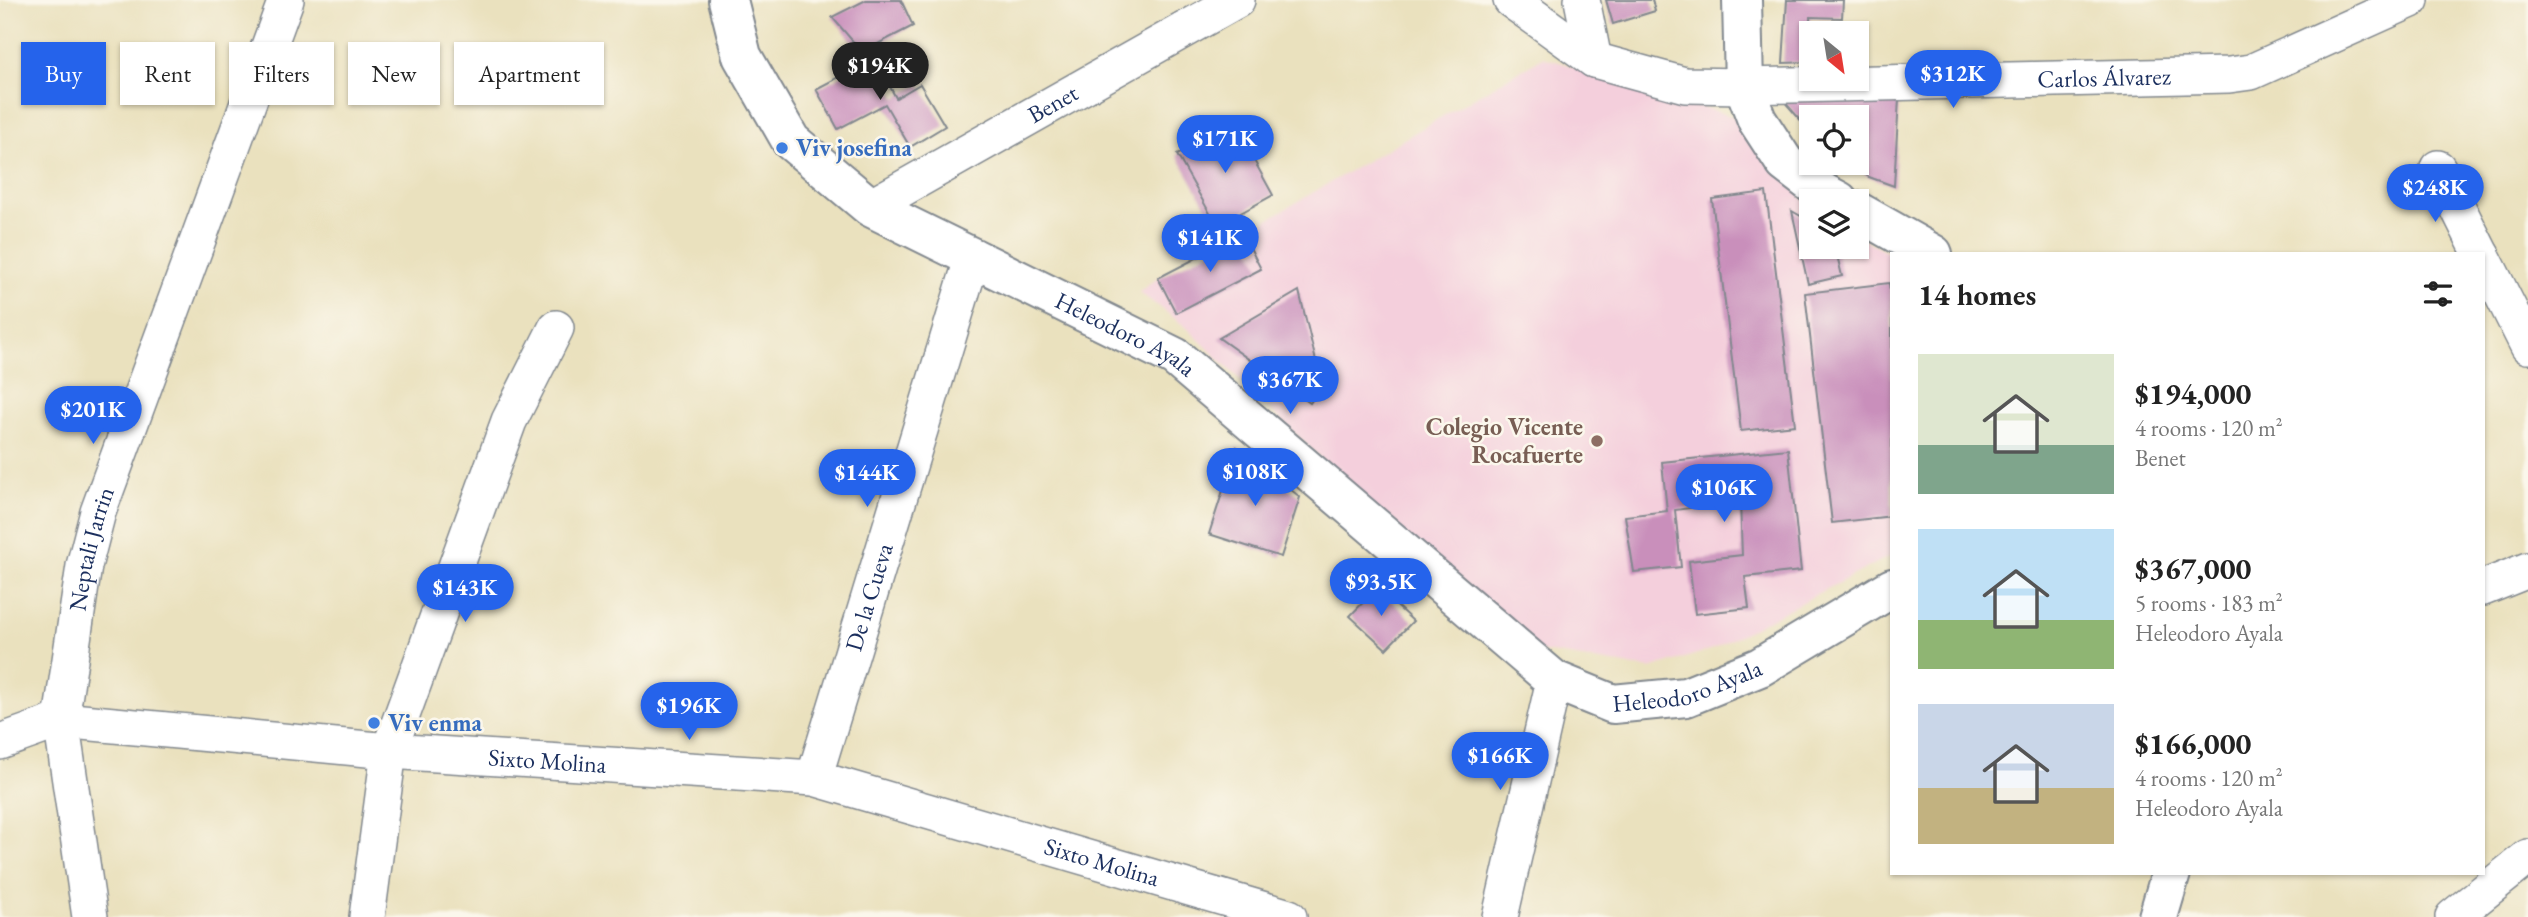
<!DOCTYPE html>
<meta charset="utf-8">
<style>
body{margin:0;font-family:"EB Garamond",serif;background:#f2f2f2;color:#222;height:100vh;display:flex;flex-direction:column;font-size:26px;white-space:nowrap}
*{box-sizing:border-box;margin:0}
p{font-size:23px;color:#767676}
.icon{flex:none;width:38px;height:38px;fill:none;stroke:currentColor;stroke-width:2;stroke-linecap:round;stroke-linejoin:round}
.map{position:relative;flex:1;overflow:hidden}
.drawer{position:absolute;left:1890px;top:252px;width:595px;height:623px;display:flex;flex-direction:column;background:#fff;border-radius:0px;box-shadow:0 2px 5px #0004}
.drawer>*{flex:none}
.guide{position:absolute;left:21px;top:42px;width:665px;height:63px;display:flex;gap:14px}
.needle{width:46px;rotate:150deg}
.tools{position:absolute;left:1799px;top:21px;display:grid;gap:14px}
.tools a{display:grid;place-items:center;width:70px;height:70px;border-radius:0px;background:#fff;box-shadow:0 2px 5px #0004;font-size:35px}
.price{position:absolute;translate:-50% -60px;padding:0 16px;border-radius:24px;background:#2563eb;color:#fff;font-size:23px;line-height:46px;filter:drop-shadow(0 2px 4px #0008)}
.price::after{content:'';position:absolute;left:50%;top:42px;width:21px;height:16px;margin-left:-10px;background:inherit;clip-path:polygon(0 0,100% 0,50% 100%)}
.price.current{background:#222;color:#fff}
ul{padding:0;list-style:none}
li{display:flex;align-items:center;gap:21px;height:175px;padding:0 28px}
li span{display:grid;place-items:center;flex:none;width:196px;height:140px;border-radius:0px;color:#555}
li>.icon{margin-inline-start:auto}
span .icon{width:84px;height:84px;fill:#fffc;stroke-width:1}
li b{font-size:30px}
h2{display:flex;justify-content:space-between;align-items:center;height:84px;padding:0 28px;font-size:30px}
.chip{padding:0 24px;border-radius:0px;background:#fff;box-shadow:0 2px 5px #0004;font-size:24px;line-height:63px}
.chip.current{background:#2563eb;color:#fff}
.map>svg:first-child{display:block}
.built{fill:#f4cfdc}
.building{fill:#c98fbb}
.lines{fill:none;stroke-linecap:round;stroke-linejoin:round}
.minor-casing{stroke:#82888e;stroke-width:38}
.tertiary-casing{stroke:#82888e;stroke-width:42}
.minor{stroke:#fff;stroke-width:35}
.tertiary{stroke:#fff;stroke-width:38}
.shop-dot{fill:#3f7fe0;stroke:#fbf7ec;stroke-width:2.5}
.education-dot{fill:#8d6e63;stroke:#fbf7ec;stroke-width:2.5}
.labels{text-anchor:middle;stroke-width:5;stroke-linejoin:round;paint-order:stroke}
.street-label{font-size:24px;fill:#1b2f5e;stroke:#fbf7ec}
.shop-label{font-size:24px;font-weight:bold;fill:#366cbe;stroke:#fbf7ec;text-anchor:start}
.education-label{font-size:24px;font-weight:bold;fill:#785e54;stroke:#fbf7ec;text-anchor:end}
</style>
<div class="map">
<svg width="2528" height="917" viewBox="0 0 2528 917">
<rect width="100%" height="100%" fill="#fbf7ec"/>
<filter id="ink" filterUnits="userSpaceOnUse"><feTurbulence type="fractalNoise" baseFrequency=".0143" numOctaves="2"/><feDisplacementMap in="SourceGraphic" scale="14" xChannelSelector="R" yChannelSelector="G"/><feConvolveMatrix kernelMatrix="1 2 1 2 8 2 1 2 1" color-interpolation-filters="sRGB"/></filter>
<filter id="wash" filterUnits="userSpaceOnUse"><feTurbulence type="fractalNoise" baseFrequency=".00686" numOctaves="4" result="noise"/><feDisplacementMap in="SourceGraphic" scale="28" xChannelSelector="R" yChannelSelector="G"/><feGaussianBlur stdDeviation="1.57" result="paint"/><feColorMatrix in="noise" values="0 0 0 0 0 0 0 0 0 0 0 0 0 0 0 0 0 1.4 0 .05"/><feComposite in="paint" operator="in"/></filter>
<g filter="url(#wash)">
<rect width="100%" height="100%" fill="#eae1be"/>
<polygon class="built" points="1543,57 1737,118 1811,208 1811,247 1857,247 1857,236 1892,254 1892,555 1713,649 1650,669 1514,647 1186,327 1139,292 1158,278 1243,234"/>
<g id="blocks">
<g class="building">
<polygon points="866,0 901,0 913,26 862,52 832,17"/>
<polygon points="1606,0 1652,0 1655,11 1613,24"/>
<polygon points="1787,0 1843,0 1842,18 1810,17 1811,62 1783,63"/>
<polygon points="875,58 896,98 920,84 945,126 910,147 885,104 838,129 816,89"/>
<polygon points="1899,98 1894,186 1869,177 1850,163 1857,163 1857,117 1811,117 1811,132 1782,99"/>
<polygon points="1234,124 1273,195 1217,226 1177,155"/>
<polygon points="1766,192 1795,425 1741,431 1712,199"/>
<polygon points="1792,211 1811,222 1811,247 1835,247 1842,276 1808,284"/>
<polygon points="1243,234 1261,269 1176,313 1158,278"/>
<polygon points="1889,283 1892,305 1892,516 1832,523 1805,293"/>
<polygon points="1299,291 1322,386 1310,403 1219,338"/>
<polygon points="1237,447 1300,497 1281,557 1209,534"/>
<polygon points="1788,449 1801,571 1745,577 1749,608 1695,614 1689,561 1742,555 1740,501 1675,510 1681,567 1634,572 1625,516 1667,511 1662,462"/>
<polygon points="1377,588 1413,621 1386,649 1350,616"/>
</g>
</g>
</g>
<g filter="url(#ink)">
<use href="#blocks" fill-opacity="0" stroke="#82888e" stroke-width="2"/>
<g class="lines">
<g class="minor-casing">
<g id="minor">
<path id="s1" d="M1511 0 1594 60 1685 85 1744 86 2229 75 2251 72 2411 0"/>
<polyline points="1582,0 1594,60"/>
<polyline points="2438,168 2481,254"/>
<path id="s2" d="M870 207 1237 0"/>
<polyline points="2483,257 2528,346"/>
<polyline points="2483,588 2528,570"/>
<path id="s3" d="M0 742 61 720 389 751 814 778 1289 917"/>
<path id="s4" d="M814 778 973 256"/>
<path id="s5" d="M90 917 61 720 84 566 98 512 286 0"/>
<polyline points="367,917 389,751 509,421 556,328"/>
<polyline points="1500,917 1554,680"/>
<polyline points="2453,917 2528,857"/>
</g>
</g>
<g class="tertiary-casing">
<g id="tertiary">
<path id="s6" d="M728 0 742 56 791 141 870 207 1175 357 1554 680 1613 704 1686 697 1760 667 1892 588"/>
<polyline points="1742,0 1744,86 1757,120 1785,163 1824,193 1839,201"/>
<polyline points="1857,211 1933,254"/>
<polyline points="2158,917 2171,873"/>
</g>
</g>
<use href="#minor" class="minor"/>
<use href="#tertiary" class="tertiary"/>
</g>
</g>
<g class="shop-dot">
<circle cx="782" cy="148" r="7"/>
<circle cx="374" cy="723" r="7"/>
</g>
<circle class="education-dot" cx="1597" cy="441" r="7"/>
<g class="labels">
<g class="street-label">
<text dy="8" stroke="none"><textPath href="#s1" startOffset="616">Carlos Álvarez</textPath></text>
<text dy="8" stroke="none"><textPath href="#s2" startOffset="210">Benet</textPath></text>
<text dy="8" stroke="none"><textPath href="#s6" startOffset="544">Heleodoro Ayala</textPath></text>
<text dy="8" stroke="none"><textPath href="#s5" startOffset="373">Neptali Jarrin</textPath></text>
<text dy="8" stroke="none"><textPath href="#s4" startOffset="189">De la Cueva</textPath></text>
<text dy="8" stroke="none"><textPath href="#s6" startOffset="1237">Heleodoro Ayala</textPath></text>
<text dy="8" stroke="none"><textPath href="#s3" startOffset="553">Sixto Molina</textPath></text>
<text dy="8" stroke="none"><textPath href="#s3" startOffset="1120">Sixto Molina</textPath></text>
</g>
<g class="shop-label">
<text x="796" y="156">Viv josefina</text>
<text x="388" y="731">Viv enma</text>
</g>
<g class="education-label">
<text x="1583" y="435">Colegio Vicente<tspan x="1583" dy="28">Rocafuerte</tspan></text>
</g>
</g>
</svg>
<div class="tools">
<a><svg class="needle" viewBox="-14 -14 28 28"><path d="M0-13l5 13h-10z" fill="#e53935"/><path d="M0 13l5-13h-10z" fill="#767676"/></svg></a>
<a><svg class="icon" aria-label="locate" viewBox="0 0 24 24"><circle cx="12" cy="12" r="6"/><path d="M12 2v4M12 18v4M2 12h4M18 12h4"/></svg></a>
<a><svg class="icon" aria-label="layers" viewBox="0 0 24 24"><path d="M12 4l9 5-9 5-9-5zM3 14l9 5 9-5"/></svg></a>
</div>
<b class="price current" style="left:880px;top:102px">$194K</b>
<b class="price" style="left:1953px;top:110px">$312K</b>
<b class="price" style="left:1225px;top:175px">$171K</b>
<b class="price" style="left:2435px;top:224px">$248K</b>
<b class="price" style="left:1210px;top:274px">$141K</b>
<b class="price" style="left:1290px;top:416px">$367K</b>
<b class="price" style="left:93px;top:446px">$201K</b>
<b class="price" style="left:1255px;top:508px">$108K</b>
<b class="price" style="left:867px;top:509px">$144K</b>
<b class="price" style="left:1724px;top:524px">$106K</b>
<b class="price" style="left:1381px;top:618px">$93.5K</b>
<b class="price" style="left:465px;top:624px">$143K</b>
<b class="price" style="left:689px;top:742px">$196K</b>
<b class="price" style="left:1500px;top:792px">$166K</b>
<div class="guide">
<a class="chip current">Buy</a>
<a class="chip">Rent</a>
<a class="chip">Filters</a>
<a class="chip">New</a>
<a class="chip">Apartment</a>
</div>
<section class="drawer">
<h2>14 homes<svg class="icon" aria-label="filters" viewBox="0 0 24 24"><path d="M4 7h16M4 17h16"/><circle cx="9" cy="7" r="2"/><circle cx="15" cy="17" r="2"/></svg></h2>
<ul>
<li><span style="background:linear-gradient(#dfe7d0 65%,#7fa58c 0)"><svg class="icon" aria-label="home" viewBox="0 0 24 24"><path d="M3 11l9-7 9 7M6 9v11h12V9"/></svg></span><div><b>$194,000</b><p>4 rooms · 120 m²</p><p>Benet</p></div></li>
<li><span style="background:linear-gradient(#bfe0f5 65%,#8fb573 0)"><svg class="icon" aria-label="home" viewBox="0 0 24 24"><path d="M3 11l9-7 9 7M6 9v11h12V9"/></svg></span><div><b>$367,000</b><p>5 rooms · 183 m²</p><p>Heleodoro Ayala</p></div></li>
<li><span style="background:linear-gradient(#c9d6e8 60%,#c2b280 0)"><svg class="icon" aria-label="home" viewBox="0 0 24 24"><path d="M3 11l9-7 9 7M6 9v11h12V9"/></svg></span><div><b>$166,000</b><p>4 rooms · 120 m²</p><p>Heleodoro Ayala</p></div></li>
</ul>
</section>
</div>
